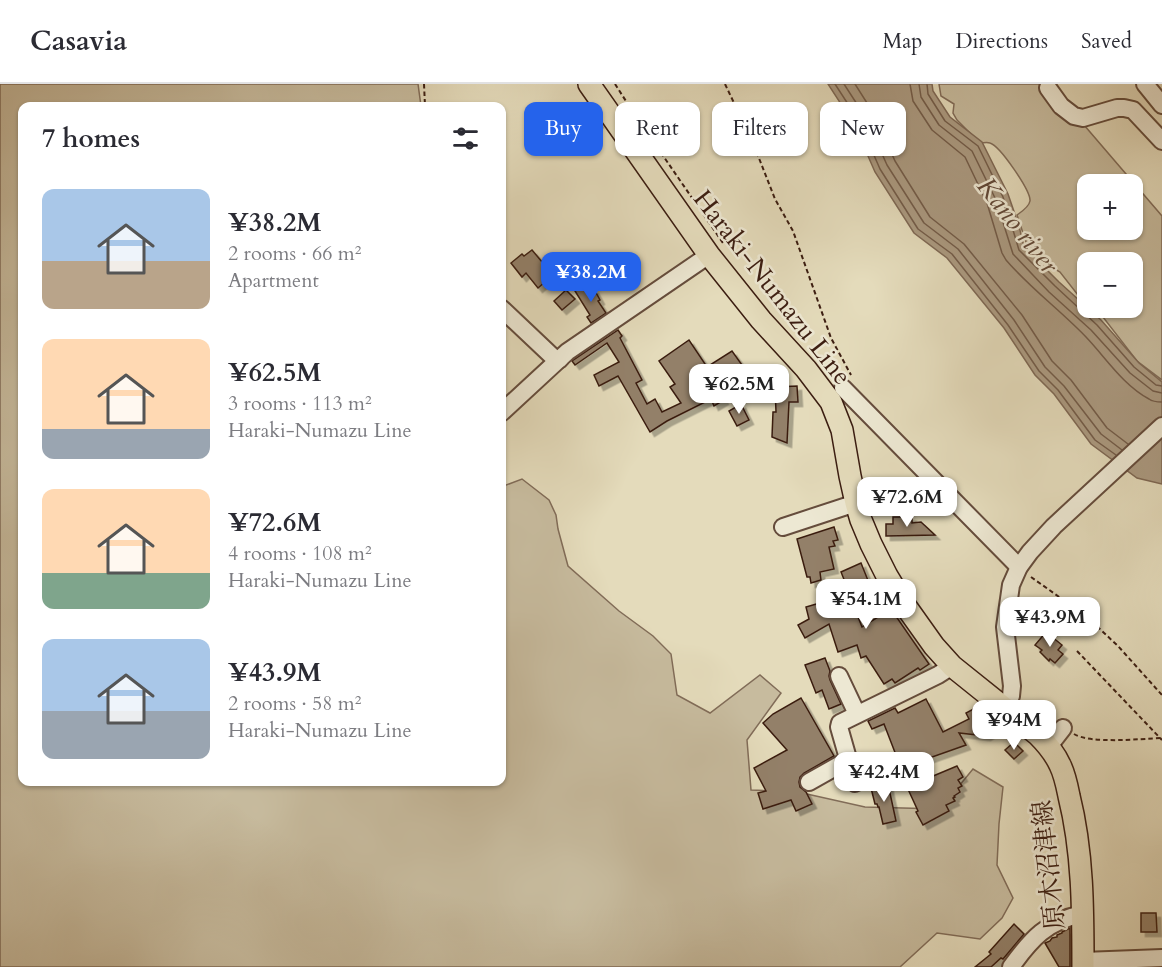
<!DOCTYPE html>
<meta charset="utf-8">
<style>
body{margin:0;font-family:Cardo,"Noto Serif JP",serif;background:#f2f2f3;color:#2b2b33;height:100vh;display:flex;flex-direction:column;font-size:22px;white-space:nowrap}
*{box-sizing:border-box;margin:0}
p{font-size:20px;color:#7c7c81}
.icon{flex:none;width:33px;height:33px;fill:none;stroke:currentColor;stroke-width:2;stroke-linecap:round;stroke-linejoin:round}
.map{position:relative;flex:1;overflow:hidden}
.panel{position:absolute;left:18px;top:18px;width:488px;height:684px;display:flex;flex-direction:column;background:#fff;border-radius:12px;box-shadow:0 2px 4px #0004}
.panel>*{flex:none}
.guide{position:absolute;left:524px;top:18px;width:548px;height:54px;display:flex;gap:12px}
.buttons{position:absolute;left:1077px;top:90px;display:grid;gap:12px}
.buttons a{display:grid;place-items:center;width:66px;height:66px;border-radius:12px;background:#fff;box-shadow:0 2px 4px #0004;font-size:30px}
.price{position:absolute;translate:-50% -51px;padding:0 14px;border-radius:12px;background:#fff;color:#222;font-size:20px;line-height:39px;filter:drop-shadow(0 2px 3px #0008)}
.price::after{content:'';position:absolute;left:50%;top:36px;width:18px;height:14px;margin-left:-9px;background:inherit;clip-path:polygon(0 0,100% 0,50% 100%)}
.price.on{background:#2563eb;color:#fff}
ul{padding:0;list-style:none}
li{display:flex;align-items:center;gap:18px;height:150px;padding:0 24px}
li span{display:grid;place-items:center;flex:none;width:168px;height:120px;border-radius:12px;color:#555}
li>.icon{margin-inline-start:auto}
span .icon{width:72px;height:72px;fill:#fffc;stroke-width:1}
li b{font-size:26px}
h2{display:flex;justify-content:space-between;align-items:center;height:72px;padding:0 24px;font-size:26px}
.pill{padding:0 21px;border-radius:12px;background:#fff;box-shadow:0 2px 4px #0004;font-size:21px;line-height:54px}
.pill.on{background:#2563eb;color:#fff}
header{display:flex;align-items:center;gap:36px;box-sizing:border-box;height:84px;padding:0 30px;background:#fff;border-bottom:2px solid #e1e1e2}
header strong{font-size:28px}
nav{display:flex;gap:33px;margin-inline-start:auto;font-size:21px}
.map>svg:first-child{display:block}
.green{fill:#c7bb9e;stroke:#816c58;stroke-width:1.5;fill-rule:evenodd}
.water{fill:#ab9a81;stroke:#7e6854;stroke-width:1.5}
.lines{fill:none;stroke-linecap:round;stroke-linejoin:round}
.shore{stroke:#735c49;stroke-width:1.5}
.building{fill:#938069;stroke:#3b1d11;stroke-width:1.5;filter:url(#shadow)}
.minor-casing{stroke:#654c3c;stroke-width:20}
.major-casing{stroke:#3b1d11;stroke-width:24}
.path{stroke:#3b1d11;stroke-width:2;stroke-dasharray:4.5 3;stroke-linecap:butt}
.minor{stroke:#ede8d3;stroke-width:16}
.major{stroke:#e4dbbb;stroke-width:21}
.labels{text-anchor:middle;stroke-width:5;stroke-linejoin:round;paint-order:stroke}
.street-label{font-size:26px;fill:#3b1d11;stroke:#ede8d3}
.water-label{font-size:27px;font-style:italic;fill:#624938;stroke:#ede8d3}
</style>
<header>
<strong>Casavia</strong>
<nav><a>Map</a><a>Directions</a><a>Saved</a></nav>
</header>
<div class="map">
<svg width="1162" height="883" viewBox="0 0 1162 883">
<defs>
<filter id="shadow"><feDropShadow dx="4.5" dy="4.5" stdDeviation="0" flood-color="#0004"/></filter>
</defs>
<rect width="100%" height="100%" fill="#e4dbbb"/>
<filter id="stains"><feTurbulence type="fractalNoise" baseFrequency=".00333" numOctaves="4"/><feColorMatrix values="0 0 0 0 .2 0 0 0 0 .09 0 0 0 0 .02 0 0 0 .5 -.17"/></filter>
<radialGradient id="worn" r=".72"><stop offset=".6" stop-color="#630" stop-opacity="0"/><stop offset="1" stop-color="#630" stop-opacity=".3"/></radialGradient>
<g class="green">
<polygon points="0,0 418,0 421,22 22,22 22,698 501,698 501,403 522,395 549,416 556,431 558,445 568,482 619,527 653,552 671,570 677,611 710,629 760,591 781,609 747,656 751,706 798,708 865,723 940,725 973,685 1003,703 999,740 997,781 1013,814 1002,834 980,855 937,849 900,883 0,883"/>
<path d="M939 0H1039L1070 39 1084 41 1162 132V296L1137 277 1103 233 1090 224H1132V178H1088L1087 222 1085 220 1060 188 1040 176 1027 161 1017 131C1021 128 1029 123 1030 117 1031 107 1000 62 990 59 987 58 983 59 980 59L957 36 953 29 954 20 941 12ZM1088 100H1132V146H1088Z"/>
</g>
<polygon class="water" points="828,0 932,0 933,7 950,33 982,58 1008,110 1019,142 1024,163 1059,198 1101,236 1139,279 1162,298 1162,400 1137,394 1091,360 1054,310 1035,291 1004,244 947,174 914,149 875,88 854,40"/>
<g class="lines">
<g class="shore">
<polyline points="835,0 859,37 880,85 918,145 952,170 1008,241 1039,287 1058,306 1095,356 1116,371"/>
<polyline points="844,0 866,34 887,81 924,139 958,165 1014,236 1045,283 1064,302 1101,350 1122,366"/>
<polyline points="855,0 874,30 895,77 930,133 964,160 1022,231 1052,277 1071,296 1107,344 1128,360"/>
<path d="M910 0 913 17 932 46 965 73 987 119 1002 169 1006 176C1030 204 1060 226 1086 253 1106 274 1123 301 1149 315 1153 318 1157 318 1162 318"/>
<polyline points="919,0 921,13 939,41 972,67 996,116 1013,170 1049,208 1091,246 1130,289 1153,307 1162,309"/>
<polyline points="927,0 928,10 945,37 978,62 1003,113 1019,166 1055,202 1097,241 1134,283 1156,301 1162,302"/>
</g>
</g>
<g class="building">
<polygon points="584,20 599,39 585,49 571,30"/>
<polygon points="532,166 553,191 538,204 526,189 522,193 511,179 522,170 524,172"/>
<polygon points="586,200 590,208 594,205 600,216 598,217 606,229 591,239 587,233 590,231 575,207"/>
<polygon points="566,206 575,215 562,226 554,217"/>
<polygon points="618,246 622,252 620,254 642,296 636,299 647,320 655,315 662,328 681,319 670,303 675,300 659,277 689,256 707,283 732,267 742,281 714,299 724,316 714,322 711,315 667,337 650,348 618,292 599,302 594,291 619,278 607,259 575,281 572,277"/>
<polygon points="797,302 798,318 789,318 787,359 772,353 773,328 776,328 775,303"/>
<polygon points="741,320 749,336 737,342 729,327"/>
<polygon points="893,433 912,433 912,439 921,438 935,451 886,452 886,440 893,440"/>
<polygon points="834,443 838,456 833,457 835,462 829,463 834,485 820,488 821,496 811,499 810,493 807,493 797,455"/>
<polygon points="861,479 875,514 854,523 862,543 891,525 929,580 920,586 918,584 895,599 892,595 884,600 866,572 861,574 857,561 838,568 829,540 805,554 798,541 809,535 806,523 847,511 845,505 847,503 841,488"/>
<polygon points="1046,548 1062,561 1058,566 1063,570 1055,579 1050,575 1049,577 1040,568 1042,566 1035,561"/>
<polygon points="825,574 830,587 829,592 830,596 841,620 829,625 822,606 816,609 805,581"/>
<polygon points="801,614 834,672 804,689 800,693 799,698 800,703 806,708 812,720 796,727 791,716 763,725 758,709 766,707 754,684 787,666 763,639 773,630"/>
<polygon points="926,615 943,648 969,635 966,629 979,622 982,627 985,625 990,634 986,636 993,648 986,652 959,649 966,661 901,684 884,640 872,645 868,637 895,624 898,629"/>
<polygon points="1013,659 1014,660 1015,659 1023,667 1014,675 1005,666"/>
<polygon points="858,671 862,671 869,697 865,698"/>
<polygon points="957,682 963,693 958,696 962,702 958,704 960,708 954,712 955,713 953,714 955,717 946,721 949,727 923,741 916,728 918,727 907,703"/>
<polygon points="888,700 896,737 883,740 879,723 878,723 877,720 875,720 871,704"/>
<polygon points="1141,829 1156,829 1157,848 1141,848"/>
<polygon points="1014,840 1024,850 1003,875 1001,874 991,883 975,883 991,870 989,868"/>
<polygon points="1070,844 1070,883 1059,883 1045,859 1050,857 1052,854 1057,853 1057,851 1062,849 1062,848"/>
</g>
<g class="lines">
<g class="minor-casing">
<g id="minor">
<polyline points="1145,0 1162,21"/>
<polyline points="1048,4 1061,22 1074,32 1083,34 1117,24 1124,24 1133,26 1162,57"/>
<polyline points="501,224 554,274 560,275"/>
<polyline points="843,304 1019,483"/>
<polyline points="501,329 567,268 709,171"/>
<polyline points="783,443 856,419"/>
<polyline points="839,592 857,630"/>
<polyline points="1006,624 1011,612 1012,602 1005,543 1011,501 1019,483 1030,468 1054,442 1162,342"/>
<polyline points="1049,662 1063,644"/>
<polyline points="809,698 848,676"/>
<polyline points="855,699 839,643 840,639 938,591 952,582"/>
<polyline points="1083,877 1162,874"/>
<path d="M1011 883C1031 855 1047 837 1082 830"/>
</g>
</g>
<g class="major-casing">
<path id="major" d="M589 0 709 171 761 236 806 285 831 318 842 346 850 392 856 419 861 436 871 460 887 492 902 517 934 562 952 582 1038 651C1047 660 1055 670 1060 681 1065 691 1067 702 1069 712 1083 768 1083 826 1083 883"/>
</g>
<g class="path">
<polyline points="424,0 425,22"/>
<polyline points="615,0 633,28 723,159"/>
<polyline points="725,0 753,59 775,115 793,147 831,254 851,291"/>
<polyline points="1031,493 1086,532 1118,562 1162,611"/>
<polyline points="1077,567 1162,656"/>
<path d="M1074 650C1090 660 1140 655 1160 654"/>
</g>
<use href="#minor" class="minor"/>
<use href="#major" class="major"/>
</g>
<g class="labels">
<g class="street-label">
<text transform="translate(773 203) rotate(52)" y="9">Haraki-Numazu Line</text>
<text transform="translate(1048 781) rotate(-96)" y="9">原木沼津線</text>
</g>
<g class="water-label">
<text transform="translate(1018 141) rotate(52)" y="9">Kano river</text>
</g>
</g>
<rect width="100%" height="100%" filter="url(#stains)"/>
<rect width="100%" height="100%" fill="url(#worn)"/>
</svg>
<div class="buttons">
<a>+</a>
<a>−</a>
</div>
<b class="price on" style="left:591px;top:219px">¥38.2M</b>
<b class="price" style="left:739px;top:331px">¥62.5M</b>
<b class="price" style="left:907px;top:444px">¥72.6M</b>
<b class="price" style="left:866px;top:546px">¥54.1M</b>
<b class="price" style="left:1050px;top:564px">¥43.9M</b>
<b class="price" style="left:1014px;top:667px">¥94M</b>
<b class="price" style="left:884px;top:719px">¥42.4M</b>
<div class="guide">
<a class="pill on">Buy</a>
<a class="pill">Rent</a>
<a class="pill">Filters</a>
<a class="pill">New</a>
</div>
<section class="panel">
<h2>7 homes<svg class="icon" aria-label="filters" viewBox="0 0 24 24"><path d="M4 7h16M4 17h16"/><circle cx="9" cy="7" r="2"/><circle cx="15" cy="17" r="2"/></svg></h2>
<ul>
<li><span style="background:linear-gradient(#a9c7e8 60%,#b9a48a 0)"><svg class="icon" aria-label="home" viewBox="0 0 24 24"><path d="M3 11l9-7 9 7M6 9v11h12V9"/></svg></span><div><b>¥38.2M</b><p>2 rooms · 66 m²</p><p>Apartment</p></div></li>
<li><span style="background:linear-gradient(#ffd9b3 75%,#9aa5b1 0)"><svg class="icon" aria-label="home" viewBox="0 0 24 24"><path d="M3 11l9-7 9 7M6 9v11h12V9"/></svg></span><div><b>¥62.5M</b><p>3 rooms · 113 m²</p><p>Haraki-Numazu Line</p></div></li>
<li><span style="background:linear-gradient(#ffd9b3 70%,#7fa58c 0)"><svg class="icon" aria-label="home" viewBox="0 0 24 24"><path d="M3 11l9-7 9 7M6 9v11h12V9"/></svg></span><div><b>¥72.6M</b><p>4 rooms · 108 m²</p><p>Haraki-Numazu Line</p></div></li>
<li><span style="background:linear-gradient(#a9c7e8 60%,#9aa5b1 0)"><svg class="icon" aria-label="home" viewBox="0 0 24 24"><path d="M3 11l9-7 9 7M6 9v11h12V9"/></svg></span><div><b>¥43.9M</b><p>2 rooms · 58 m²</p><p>Haraki-Numazu Line</p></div></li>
</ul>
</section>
</div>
